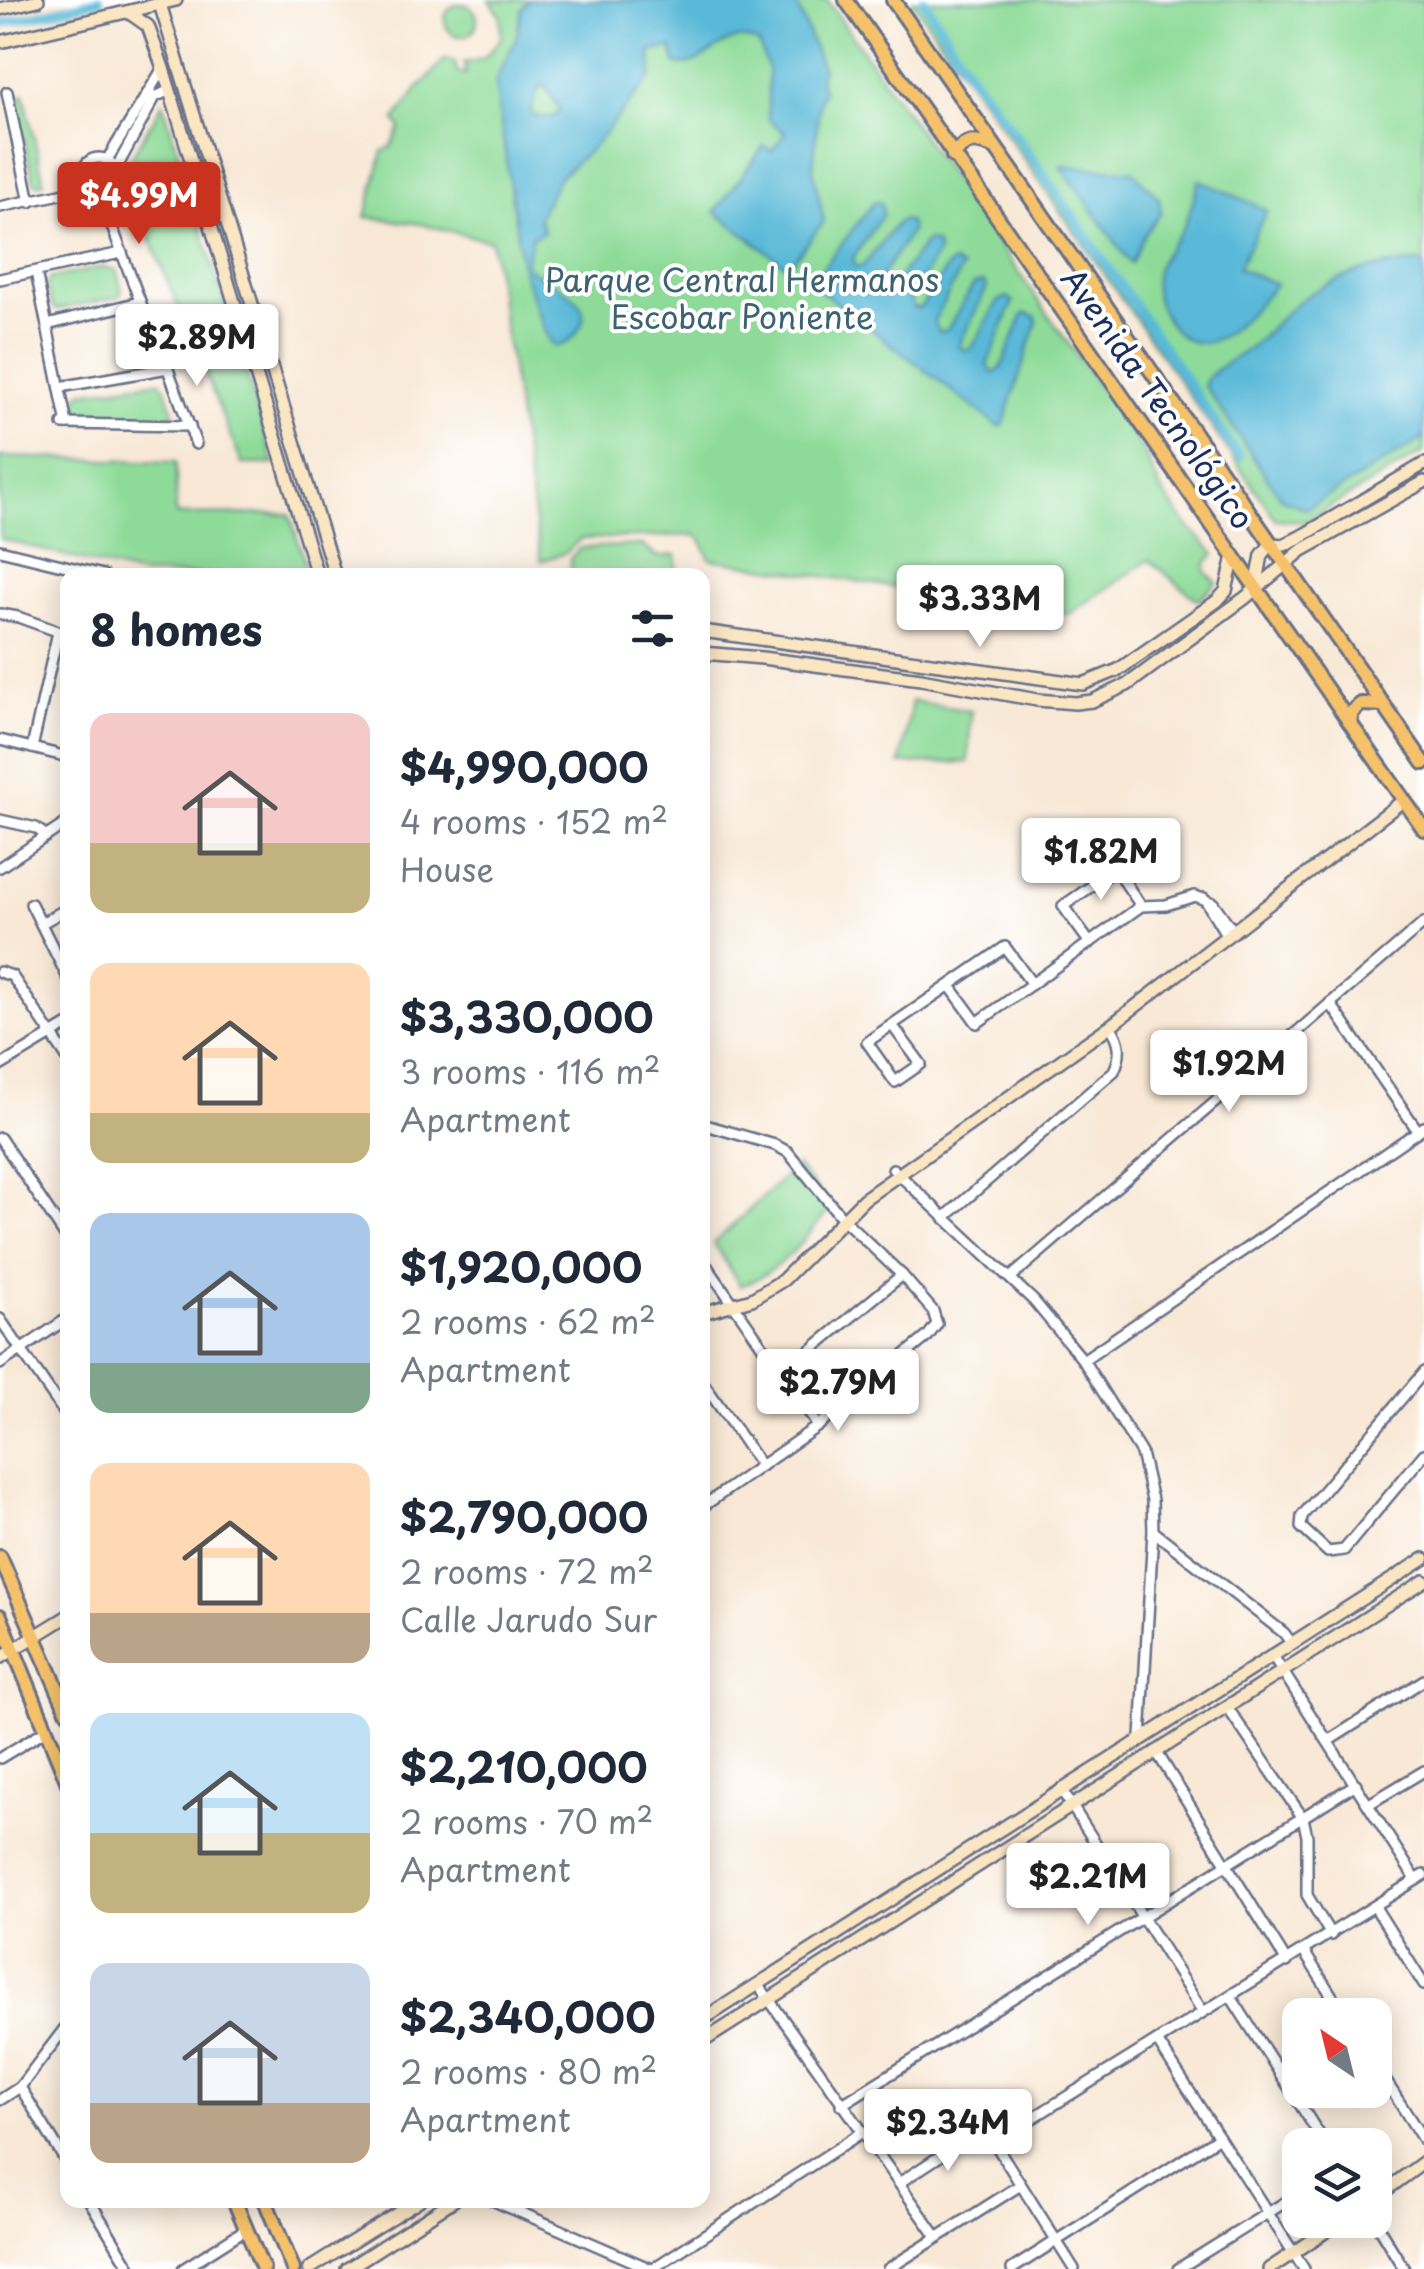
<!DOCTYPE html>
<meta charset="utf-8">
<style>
body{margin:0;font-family:"Playpen Sans",sans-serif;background:#f6f6f7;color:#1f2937;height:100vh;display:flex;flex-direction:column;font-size:38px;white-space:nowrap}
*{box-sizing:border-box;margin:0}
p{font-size:32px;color:#747a83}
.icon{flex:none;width:55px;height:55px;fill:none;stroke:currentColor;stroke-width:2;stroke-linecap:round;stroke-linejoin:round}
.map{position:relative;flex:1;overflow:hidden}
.panel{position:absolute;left:60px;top:568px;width:650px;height:1640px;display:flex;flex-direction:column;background:#fff;border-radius:20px;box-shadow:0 5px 25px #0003}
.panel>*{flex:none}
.needle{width:65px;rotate:325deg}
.controls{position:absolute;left:1282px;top:1998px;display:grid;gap:20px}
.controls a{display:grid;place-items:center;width:110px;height:110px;border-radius:20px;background:#fff;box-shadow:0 5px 25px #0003;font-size:50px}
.price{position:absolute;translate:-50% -85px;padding:0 22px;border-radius:10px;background:#fff;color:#222;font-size:32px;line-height:65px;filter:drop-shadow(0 2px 5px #0008)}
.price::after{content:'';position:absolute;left:50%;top:60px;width:30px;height:22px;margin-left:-15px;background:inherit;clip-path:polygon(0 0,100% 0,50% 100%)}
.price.current{background:#c8321e;color:#fff}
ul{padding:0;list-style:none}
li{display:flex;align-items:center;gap:30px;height:250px;padding:0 30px}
li span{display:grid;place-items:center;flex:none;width:280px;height:200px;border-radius:20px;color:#555}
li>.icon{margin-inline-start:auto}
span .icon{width:120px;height:120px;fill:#fffc;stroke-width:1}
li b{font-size:42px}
h2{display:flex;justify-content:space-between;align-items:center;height:120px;padding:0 30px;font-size:42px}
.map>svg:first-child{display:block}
.green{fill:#8edb99;stroke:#54857c;stroke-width:2.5}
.water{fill:#5ab9d8;stroke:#3a749b;stroke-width:2.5;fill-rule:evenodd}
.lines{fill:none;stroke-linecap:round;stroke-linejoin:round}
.canal{stroke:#5ab9d8;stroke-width:10}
.street-casing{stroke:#687088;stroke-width:14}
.secondary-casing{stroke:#687088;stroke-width:16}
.primary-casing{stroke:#687088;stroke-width:18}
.street{stroke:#fff;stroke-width:9}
.secondary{stroke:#fbe6c4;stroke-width:11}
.primary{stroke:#f5c16b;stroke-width:12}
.labels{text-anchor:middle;stroke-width:8;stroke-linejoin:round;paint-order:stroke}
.park-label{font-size:32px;fill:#3e6370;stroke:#fff}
.street-label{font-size:32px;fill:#1b2f5e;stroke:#fff}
</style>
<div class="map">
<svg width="1424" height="2269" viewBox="0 0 1424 2269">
<rect width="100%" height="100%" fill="#fff"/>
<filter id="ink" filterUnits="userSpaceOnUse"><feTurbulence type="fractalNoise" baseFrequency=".01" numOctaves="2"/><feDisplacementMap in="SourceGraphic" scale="20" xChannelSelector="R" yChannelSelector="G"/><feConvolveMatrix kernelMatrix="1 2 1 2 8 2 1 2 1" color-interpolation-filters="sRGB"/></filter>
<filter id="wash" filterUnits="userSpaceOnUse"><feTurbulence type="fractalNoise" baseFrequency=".0048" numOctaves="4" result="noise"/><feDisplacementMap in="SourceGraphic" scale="40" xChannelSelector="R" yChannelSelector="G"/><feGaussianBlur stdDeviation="2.25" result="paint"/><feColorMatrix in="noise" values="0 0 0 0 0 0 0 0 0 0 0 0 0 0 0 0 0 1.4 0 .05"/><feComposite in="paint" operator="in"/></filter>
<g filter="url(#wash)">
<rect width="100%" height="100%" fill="#f8e8d5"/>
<g class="green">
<polygon points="490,0 827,0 1144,451 1160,489 1186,524 1215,554 1206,564 1206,572 1217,583 1198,600 1149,560 1069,614 710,559 701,539 695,535 580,539 566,553 541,561 491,241 421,224 366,217 383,151 391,147 401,128 395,120 418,89 445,59 455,62 457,72 466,75 464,63 483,59 501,38 501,16"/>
<polygon points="912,0 1424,0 1424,452 1304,522 1276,519"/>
<circle cx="461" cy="20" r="16"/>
<polygon points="24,94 44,182 37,184 33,179 16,101"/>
<polygon points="163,103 274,464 242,464 123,171"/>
<polygon points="102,267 117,270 122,292 119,297 56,310 52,306 47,284 51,278"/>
<polygon points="159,381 165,387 174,413 169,418 83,413 77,408 77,397 82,392"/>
<polygon points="0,457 176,462 176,515 290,514 308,575 140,575 0,539"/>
<polygon points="642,545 657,557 676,555 677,575 571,575 570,559 580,548"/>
<polygon points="912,701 971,711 968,762 900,764"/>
<path d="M796 1166 832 1206C805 1239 782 1271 740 1286L714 1243Z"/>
</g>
<g class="water">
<path d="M529 0H795L822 68 819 77 823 91 819 102 813 169 824 222 788 267 715 212 764 146 772 151 785 133 768 119V69L759 44C721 23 708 72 675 64L672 48 651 51 652 76 594 146 558 178 538 218 544 232 532 237 526 261 528 268C545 282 599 298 579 329 573 339 565 346 554 346L545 332 522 268 496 90V79L516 39 522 8ZM544 85 560 110 554 117H536L531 112 538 89Z"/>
<polygon points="1061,166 1133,171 1159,198 1161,213 1145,233 1131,264"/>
<path d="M1199 180 1267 210 1238 268 1276 284C1248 313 1206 375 1168 322 1160 310 1153 294 1155 278 1157 257 1176 242 1185 224 1191 211 1195 194 1199 180Z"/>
<polygon points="875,201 881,203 883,214 853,258 855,266 863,266 898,222 903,220 909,222 911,231 882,275 884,287 894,284 926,241 935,243 938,252 910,298 913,308 921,307 948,266 953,263 962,268 934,321 939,332 947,330 974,284 984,282 987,287 960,343 961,349 969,350 973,346 998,301 1008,297 1013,302 987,365 992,373 1000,370 1023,315 1027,313 1036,317 1037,322 1003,426 998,426 811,283"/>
<path d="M1424 263V438L1306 509 1281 498 1204 385C1211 367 1237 359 1252 346 1268 333 1281 315 1298 302 1334 276 1380 262 1424 263Z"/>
</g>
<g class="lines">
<g class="canal">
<polyline points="924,0 971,76 1020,141 1239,457"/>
<polyline points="0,24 99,0"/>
</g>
</g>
</g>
<g filter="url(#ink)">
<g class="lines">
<g class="street-casing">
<g id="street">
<polyline points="7,92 30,202"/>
<circle cx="99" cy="175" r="17"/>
<polyline points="107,160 163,68"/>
<polyline points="116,169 155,97 170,90"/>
<polyline points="99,192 146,317"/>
<polyline points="0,207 70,192 85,185"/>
<polyline points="36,272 67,424"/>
<polyline points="0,279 121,253"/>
<polyline points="47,325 139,302"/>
<polyline points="160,348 196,444"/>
<polyline points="60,387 168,368"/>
<polyline points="63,424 190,426"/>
<polyline points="0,550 103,575"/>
<polyline points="0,614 18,617 68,635"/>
<polyline points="0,740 68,757"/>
<polyline points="32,748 58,632"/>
<polyline points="0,820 36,828 45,835"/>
<polyline points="0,867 68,822"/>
<polyline points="1204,898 1227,936"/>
<polyline points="31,904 68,978"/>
<polyline points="42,923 68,908"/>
<polyline points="1090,943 1063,906 1116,869 1141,906"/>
<polyline points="0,972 12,976 68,1059"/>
<polyline points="950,986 977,1023 1141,906 1166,905 1195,896 1213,903 1234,932"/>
<polyline points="1330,1003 1418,1131"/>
<polyline points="892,1025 921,1064 895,1082 867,1042 1005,947 1032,984"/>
<polyline points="0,1066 68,1025"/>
<polyline points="702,1124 775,1145 788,1152 842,1218 902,1275 933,1311 937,1324 928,1336 818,1426 702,1507"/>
<polyline points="0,1138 68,1240"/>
<polyline points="893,1169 1034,1301 1083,1360 1141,1453 1152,1500 1153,1531 1141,1738"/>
<path d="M944 1218 1114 1071C1122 1054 1121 1041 1110 1026"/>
<polyline points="702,1259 818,1426"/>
<polyline points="1010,1278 1424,923"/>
<polyline points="0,1319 68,1418"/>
<polyline points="1083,1360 1424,1127"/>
<polyline points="0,1364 68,1318"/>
<polyline points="1424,1372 1302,1516 1301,1527 1328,1552 1344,1550 1424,1454"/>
<polyline points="782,1374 902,1275"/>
<polyline points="702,1381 761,1466"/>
<polyline points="1153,1531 1284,1633 1292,1644"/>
<polyline points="1273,1656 1416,1880"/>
<polyline points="1227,1707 1303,1818 1307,1836 1307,1895 1331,1935"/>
<polyline points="1328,1741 1424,1680"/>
<polyline points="1156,1751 1287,1962"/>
<polyline points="0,1758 46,1730"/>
<polyline points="1061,1789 1203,2012"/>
<polyline points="1369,1804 1424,1771"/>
<polyline points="1375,1907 1424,1985"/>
<polyline points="1304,1952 1344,2015"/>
<polyline points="758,1984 937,2237"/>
<polyline points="1231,1997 1326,2145"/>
<polyline points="1157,2041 1304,2269"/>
<polyline points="1375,2064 1424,2141"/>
<polyline points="20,2087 68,2165"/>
<polyline points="0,2100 20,2087 68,2024"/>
<polyline points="841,2105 1356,1784"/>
<polyline points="994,2142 1424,1875"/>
<polyline points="899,2183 969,2137 983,2133 994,2142 1074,2269"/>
<polyline points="89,2200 131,2269"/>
<polyline points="492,2200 651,2269"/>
<polyline points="1374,2220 1404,2269"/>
<polyline points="183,2269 246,2229"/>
<polyline points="652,2269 861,2133"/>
<polyline points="888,2269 1019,2186"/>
<polyline points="1012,2269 1219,2137"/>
<polyline points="1178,2269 1300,2193"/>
</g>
</g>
<g class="secondary-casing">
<g id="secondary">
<polyline points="160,4 335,575"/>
<polyline points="0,9 38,0"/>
<polyline points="128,12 148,26 163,68 317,575"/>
<polyline points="0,42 176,0"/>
<polyline points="1256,588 1262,555 1271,544 1284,545 1302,536 1424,464"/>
<polyline points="702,631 1083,684 1118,670 1217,601 1226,591 1234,556"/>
<polyline points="702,653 762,658 921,679 1037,700 1075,703 1092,701 1127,685 1245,598 1301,551 1424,482"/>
<polyline points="702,1313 752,1299 783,1280 864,1199 1110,1026 1404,800"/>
<polyline points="0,1658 68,1616"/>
<polyline points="702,2020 1424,1559"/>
<polyline points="702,2042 1424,1581"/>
<polyline points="1375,2198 1424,2162"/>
<polyline points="309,2269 419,2200"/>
<polyline points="347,2269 454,2200"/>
<polyline points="1269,2269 1343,2220"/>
</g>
</g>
<g class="primary-casing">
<g id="primary">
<polyline points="846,0 1424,829"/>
<polyline points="893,0 1424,763"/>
<path d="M953 156C966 139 974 140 993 147"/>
<polyline points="1350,723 1352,712 1361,704 1383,705"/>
<polyline points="0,1557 68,1713"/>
<polyline points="0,1616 68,1783"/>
<polyline points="234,2200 263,2269"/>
<polyline points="265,2200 293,2269"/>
</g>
</g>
<use href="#street" class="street"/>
<use href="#secondary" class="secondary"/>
<use href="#primary" class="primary"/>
</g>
</g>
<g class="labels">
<g class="park-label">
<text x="742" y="292">Parque Central Hermanos<tspan x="742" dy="37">Escobar Poniente</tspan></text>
</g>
<g class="street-label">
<text transform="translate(1157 399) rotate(55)" y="11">Avenida Tecnológico</text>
</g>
</g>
</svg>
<div class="controls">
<a><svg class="needle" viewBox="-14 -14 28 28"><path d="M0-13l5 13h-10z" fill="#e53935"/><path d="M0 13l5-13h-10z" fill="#747a83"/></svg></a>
<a><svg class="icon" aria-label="layers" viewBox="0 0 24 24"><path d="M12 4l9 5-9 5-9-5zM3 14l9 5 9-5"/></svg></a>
</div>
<b class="price current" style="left:139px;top:247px">$4.99M</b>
<b class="price" style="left:197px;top:389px">$2.89M</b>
<b class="price" style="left:980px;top:650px">$3.33M</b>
<b class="price" style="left:1101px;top:903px">$1.82M</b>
<b class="price" style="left:1229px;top:1115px">$1.92M</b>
<b class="price" style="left:838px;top:1434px">$2.79M</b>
<b class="price" style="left:1088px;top:1928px">$2.21M</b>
<b class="price" style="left:948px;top:2174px">$2.34M</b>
<section class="panel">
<h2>8 homes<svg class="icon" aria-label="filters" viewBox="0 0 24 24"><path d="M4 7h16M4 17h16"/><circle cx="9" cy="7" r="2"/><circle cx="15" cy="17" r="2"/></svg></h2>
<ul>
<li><span style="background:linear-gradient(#f6c9c9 65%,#c2b280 0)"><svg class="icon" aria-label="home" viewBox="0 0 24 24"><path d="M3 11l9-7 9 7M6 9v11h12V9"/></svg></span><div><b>$4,990,000</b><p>4 rooms · 152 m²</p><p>House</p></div></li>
<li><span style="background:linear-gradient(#ffd9b3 75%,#c2b280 0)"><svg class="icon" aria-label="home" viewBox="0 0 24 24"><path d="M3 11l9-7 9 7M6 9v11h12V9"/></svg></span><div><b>$3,330,000</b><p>3 rooms · 116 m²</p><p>Apartment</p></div></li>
<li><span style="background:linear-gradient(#a9c7e8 75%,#7fa58c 0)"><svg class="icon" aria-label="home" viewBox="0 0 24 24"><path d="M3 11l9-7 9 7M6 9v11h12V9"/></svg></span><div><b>$1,920,000</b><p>2 rooms · 62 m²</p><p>Apartment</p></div></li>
<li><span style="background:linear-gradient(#ffd9b3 75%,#b9a48a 0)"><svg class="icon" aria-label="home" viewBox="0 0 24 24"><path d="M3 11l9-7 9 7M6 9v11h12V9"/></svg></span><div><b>$2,790,000</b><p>2 rooms · 72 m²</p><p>Calle Jarudo Sur</p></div></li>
<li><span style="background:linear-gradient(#bfe0f5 60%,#c2b280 0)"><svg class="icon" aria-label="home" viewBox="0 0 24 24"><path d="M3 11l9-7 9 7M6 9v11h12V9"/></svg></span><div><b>$2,210,000</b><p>2 rooms · 70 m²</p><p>Apartment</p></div></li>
<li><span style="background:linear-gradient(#c9d6e8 70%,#b9a48a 0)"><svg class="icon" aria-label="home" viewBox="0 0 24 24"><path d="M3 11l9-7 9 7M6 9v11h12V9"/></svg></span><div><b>$2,340,000</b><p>2 rooms · 80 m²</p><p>Apartment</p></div></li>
</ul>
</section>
</div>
